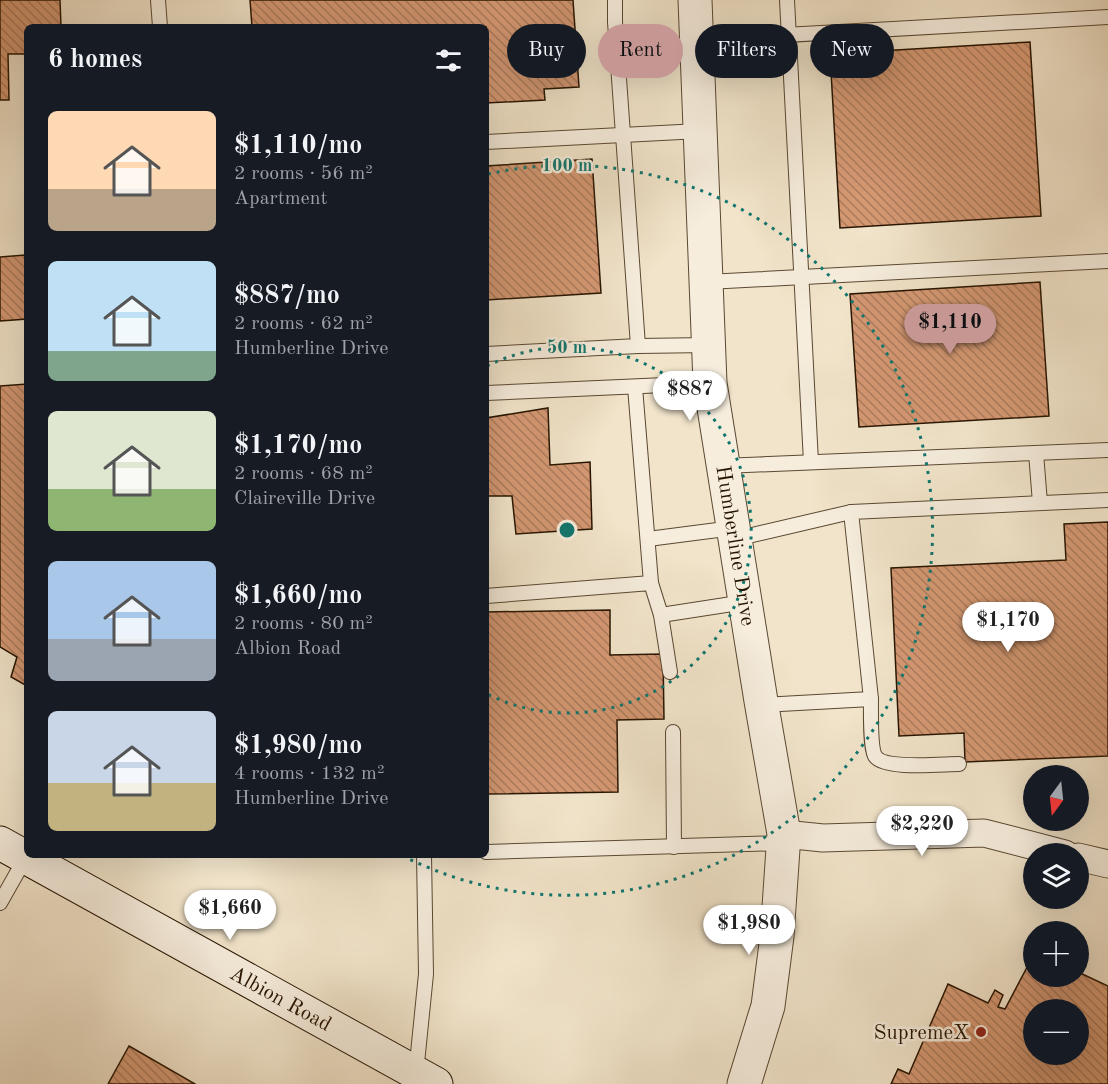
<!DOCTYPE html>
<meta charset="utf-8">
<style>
body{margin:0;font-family:"Old Standard TT",serif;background:#242831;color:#f1f3f6;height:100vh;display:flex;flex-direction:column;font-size:22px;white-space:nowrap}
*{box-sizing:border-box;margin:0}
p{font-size:20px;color:#9ea1a6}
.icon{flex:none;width:33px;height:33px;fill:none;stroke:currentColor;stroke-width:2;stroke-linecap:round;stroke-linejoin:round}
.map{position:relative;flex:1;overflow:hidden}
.sheet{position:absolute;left:24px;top:24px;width:465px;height:834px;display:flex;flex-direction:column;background:#171b24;border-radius:9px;box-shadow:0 6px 24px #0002}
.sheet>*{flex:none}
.top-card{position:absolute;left:507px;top:24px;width:510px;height:54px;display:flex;gap:12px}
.needle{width:39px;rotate:195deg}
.controls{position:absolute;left:1023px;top:765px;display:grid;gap:12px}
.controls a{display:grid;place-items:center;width:66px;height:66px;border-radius:50%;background:#171b24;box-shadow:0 6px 24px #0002;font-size:30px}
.price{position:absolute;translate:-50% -51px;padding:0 14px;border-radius:21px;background:#fff;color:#222;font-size:20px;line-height:39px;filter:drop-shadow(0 2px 3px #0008)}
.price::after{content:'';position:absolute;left:50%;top:36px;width:18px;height:14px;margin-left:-9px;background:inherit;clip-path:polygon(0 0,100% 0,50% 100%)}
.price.selected{background:#c59692;color:#111}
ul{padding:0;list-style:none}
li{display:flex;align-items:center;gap:18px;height:150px;padding:0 24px}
li span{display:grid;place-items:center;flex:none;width:168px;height:120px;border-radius:9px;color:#555}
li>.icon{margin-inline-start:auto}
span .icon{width:72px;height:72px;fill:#fffc;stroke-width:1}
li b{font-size:26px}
h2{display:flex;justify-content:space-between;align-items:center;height:72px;padding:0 24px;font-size:26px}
.tag{padding:0 21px;border-radius:27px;background:#171b24;box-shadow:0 6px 24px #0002;font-size:21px;line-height:54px}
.tag.selected{background:#c59692;color:#111}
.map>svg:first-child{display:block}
.building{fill:url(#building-back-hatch);stroke:#271400;stroke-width:1.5;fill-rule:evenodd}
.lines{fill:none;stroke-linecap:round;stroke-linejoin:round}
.service-casing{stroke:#5a4832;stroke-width:16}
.minor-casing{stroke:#5a4832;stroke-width:29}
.tertiary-casing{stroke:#5a4832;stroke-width:35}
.secondary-casing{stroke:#271400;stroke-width:35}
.service{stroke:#f6eddd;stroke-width:14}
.minor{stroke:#f6eddd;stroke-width:27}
.tertiary{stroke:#f6eddd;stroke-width:33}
.secondary{stroke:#f6eddd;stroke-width:33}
.ring{fill:none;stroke:#0f766e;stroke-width:3;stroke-dasharray:3 6}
.poi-dot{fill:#8f2418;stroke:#f6eddd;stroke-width:2}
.labels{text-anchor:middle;stroke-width:5;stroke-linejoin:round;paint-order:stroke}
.street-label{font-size:21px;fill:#271400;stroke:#f6eddd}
.poi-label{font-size:21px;fill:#271400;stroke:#f6eddd;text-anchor:end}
.centre{fill:#0f766e;stroke:#f6eddd;stroke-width:3}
.ring-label{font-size:18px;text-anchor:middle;font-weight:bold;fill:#0f766e;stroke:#f6eddd;stroke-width:5;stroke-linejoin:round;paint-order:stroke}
</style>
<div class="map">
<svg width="1108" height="1084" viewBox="0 0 1108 1084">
<defs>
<pattern id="building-back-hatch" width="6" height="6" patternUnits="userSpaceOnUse" patternTransform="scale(1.5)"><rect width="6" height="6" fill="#d49873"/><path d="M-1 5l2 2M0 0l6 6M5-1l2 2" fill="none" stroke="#ac7b5c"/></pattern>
</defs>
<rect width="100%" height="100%" fill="#f1e4ca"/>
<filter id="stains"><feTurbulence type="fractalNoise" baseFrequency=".00333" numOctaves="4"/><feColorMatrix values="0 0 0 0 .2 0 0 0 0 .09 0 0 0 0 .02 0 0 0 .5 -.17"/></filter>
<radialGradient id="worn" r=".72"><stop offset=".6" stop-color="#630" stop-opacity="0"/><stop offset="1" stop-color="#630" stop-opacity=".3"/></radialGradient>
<g class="building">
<polygon points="0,0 60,0 61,27 27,27 27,54 8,54 9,100 0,100"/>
<polygon points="250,0 573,0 579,87 544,89 545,100 486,103 486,27 252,27"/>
<polygon points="1030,42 1041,216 840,228 830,54"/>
<polygon points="592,159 601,293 486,300 486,166"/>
<polygon points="25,255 27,283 27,319 0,321 0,257"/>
<polygon points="1040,282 1049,416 859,427 850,294"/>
<polygon points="27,384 27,686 11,677 17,657 0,647 0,386"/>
<polygon points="548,408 550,465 590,462 592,529 516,534 512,496 486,496 486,418"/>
<polygon points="1108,522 1108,756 965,762 964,733 899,736 891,568 1066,560 1064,524"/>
<polygon points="610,610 610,655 663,654 664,719 617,720 618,792 486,794 486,612"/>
<path d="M1034 954V976H1078V972L1108 986V1084H891L898 1069 909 1074 948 984 988 1003 995 990 1003 995 998 1007 1005 1009ZM1034 1010H1078V1054H1034Z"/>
<polygon points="129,1046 195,1084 108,1084"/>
</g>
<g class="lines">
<g class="service-casing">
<g id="service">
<polyline points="158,0 160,27"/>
<polyline points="787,0 811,462"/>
<polyline points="697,40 1108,17"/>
<polyline points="486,142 700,131"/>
<polyline points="707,282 1108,261"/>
<polyline points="638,346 709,345"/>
<polyline points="486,354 638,346 615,22 615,0"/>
<polyline points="635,387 651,583"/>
<polyline points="486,393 710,383"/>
<polyline points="1036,453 1040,503"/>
<polyline points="723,466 1108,450"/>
<polyline points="648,539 733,528"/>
<polyline points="735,539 851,512"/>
<polyline points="486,596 651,583 661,615 670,672"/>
<polyline points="661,615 745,602"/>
<polyline points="871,699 851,512 1108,500"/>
<path d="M762 705 871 699C871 712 870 747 875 756 884 770 942 764 959 764"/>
<polyline points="673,732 674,847"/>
<polyline points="486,852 784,843"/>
<polyline points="0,903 26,857"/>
<polyline points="416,1073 426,974 424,855"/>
</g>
</g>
<g class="minor-casing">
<g id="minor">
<polyline points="784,834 823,838 984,833 1065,854"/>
<polyline points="1078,857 1108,864"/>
</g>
</g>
<g class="tertiary-casing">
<g id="tertiary">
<path id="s1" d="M695 0 710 383 761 701 784 834 777 936 768 1006 744 1084"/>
</g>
</g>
<g class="secondary-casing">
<g id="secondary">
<path id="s2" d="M0 843 436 1084"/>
</g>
</g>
<use href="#service" class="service"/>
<use href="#minor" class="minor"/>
<use href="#tertiary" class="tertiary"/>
<use href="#secondary" class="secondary"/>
</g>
<g class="ring">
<path d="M487 366A183 183 0 1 1 487 694"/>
<path d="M488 174A365 365 0 1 1 401 855"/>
</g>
<circle class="poi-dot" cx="981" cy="1032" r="6"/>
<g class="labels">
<g class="street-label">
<text dy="7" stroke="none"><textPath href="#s1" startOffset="548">Humberline Drive</textPath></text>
<text dy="7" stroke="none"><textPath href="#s2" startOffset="321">Albion Road</textPath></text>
</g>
<g class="poi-label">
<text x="969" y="1039">SupremeX</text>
</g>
</g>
<circle cx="567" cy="530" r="9" class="centre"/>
<g class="ring-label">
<text x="567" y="171">100 m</text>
<text x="567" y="353">50 m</text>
</g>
<rect width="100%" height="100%" filter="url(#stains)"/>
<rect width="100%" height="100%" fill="url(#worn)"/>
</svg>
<div class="controls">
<a><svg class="needle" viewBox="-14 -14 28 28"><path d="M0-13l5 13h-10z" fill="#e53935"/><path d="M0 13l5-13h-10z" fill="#9ea1a6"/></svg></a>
<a><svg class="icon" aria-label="layers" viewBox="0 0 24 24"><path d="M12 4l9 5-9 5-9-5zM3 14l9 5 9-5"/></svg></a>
<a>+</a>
<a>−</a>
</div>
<b class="price selected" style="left:950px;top:355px">$1,110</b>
<b class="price" style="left:690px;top:422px">$887</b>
<b class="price" style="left:1008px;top:653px">$1,170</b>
<b class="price" style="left:922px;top:857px">$2,220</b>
<b class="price" style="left:230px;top:941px">$1,660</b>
<b class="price" style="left:749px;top:956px">$1,980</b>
<div class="top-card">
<a class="tag">Buy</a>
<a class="tag selected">Rent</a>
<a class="tag">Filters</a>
<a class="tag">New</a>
</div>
<section class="sheet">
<h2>6 homes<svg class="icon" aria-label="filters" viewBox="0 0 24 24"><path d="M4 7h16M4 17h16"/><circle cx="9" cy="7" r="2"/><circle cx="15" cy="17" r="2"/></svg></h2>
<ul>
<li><span style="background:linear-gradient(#ffd9b3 65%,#b9a48a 0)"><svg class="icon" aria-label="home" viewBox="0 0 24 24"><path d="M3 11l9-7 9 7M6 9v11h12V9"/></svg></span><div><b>$1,110/mo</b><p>2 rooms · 56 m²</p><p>Apartment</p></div></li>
<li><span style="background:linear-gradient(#bfe0f5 75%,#7fa58c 0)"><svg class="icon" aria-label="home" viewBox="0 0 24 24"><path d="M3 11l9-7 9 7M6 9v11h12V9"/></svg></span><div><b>$887/mo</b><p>2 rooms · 62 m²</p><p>Humberline Drive</p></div></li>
<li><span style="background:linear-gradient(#dfe7d0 65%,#8fb573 0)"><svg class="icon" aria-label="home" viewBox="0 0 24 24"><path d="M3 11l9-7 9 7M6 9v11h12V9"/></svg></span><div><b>$1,170/mo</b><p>2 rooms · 68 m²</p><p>Claireville Drive</p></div></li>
<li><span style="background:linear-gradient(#a9c7e8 65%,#9aa5b1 0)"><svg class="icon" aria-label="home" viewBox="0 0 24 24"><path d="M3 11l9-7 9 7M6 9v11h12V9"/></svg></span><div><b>$1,660/mo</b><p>2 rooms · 80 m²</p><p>Albion Road</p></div></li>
<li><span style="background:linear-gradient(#c9d6e8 60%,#c2b280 0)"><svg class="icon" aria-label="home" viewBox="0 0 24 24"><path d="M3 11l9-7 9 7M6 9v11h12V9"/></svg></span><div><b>$1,980/mo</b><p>4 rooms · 132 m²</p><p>Humberline Drive</p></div></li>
</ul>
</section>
</div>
